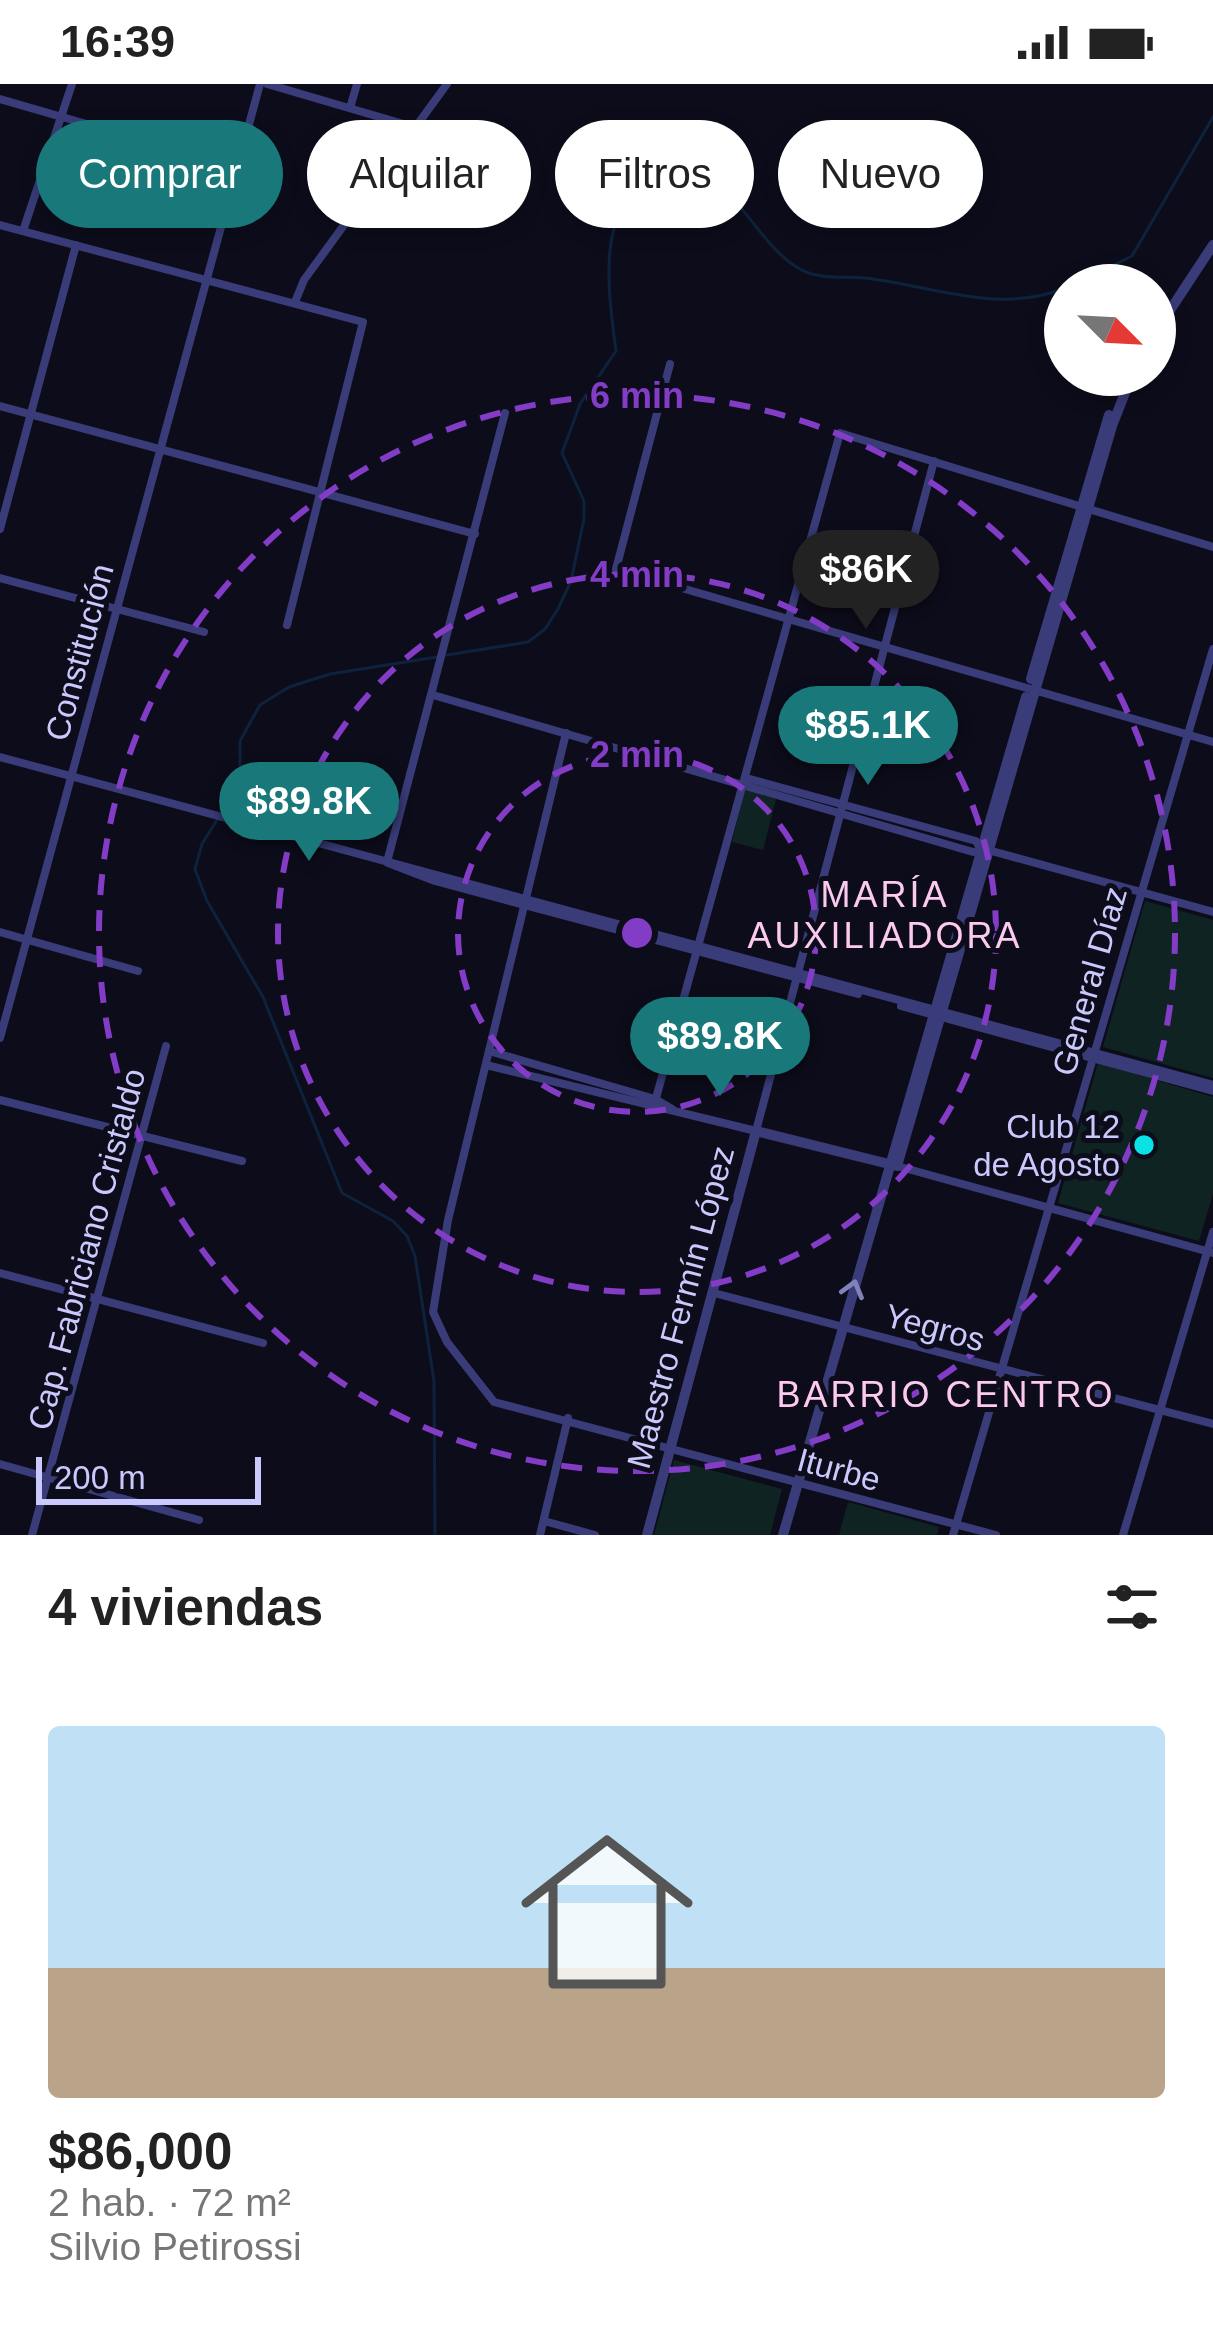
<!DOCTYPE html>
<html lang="es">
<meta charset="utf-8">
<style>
body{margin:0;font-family:Helvetica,sans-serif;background:#f2f2f2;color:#222;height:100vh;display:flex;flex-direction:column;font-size:45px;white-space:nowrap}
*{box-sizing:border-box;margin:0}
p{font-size:39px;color:#767676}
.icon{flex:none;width:66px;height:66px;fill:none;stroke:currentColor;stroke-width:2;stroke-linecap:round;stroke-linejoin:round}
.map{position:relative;height:1451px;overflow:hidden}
.drawer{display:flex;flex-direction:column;background:#fff;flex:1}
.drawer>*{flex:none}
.top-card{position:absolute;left:36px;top:36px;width:1143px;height:108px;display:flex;gap:24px}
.needle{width:78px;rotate:114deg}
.buttons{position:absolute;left:1044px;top:180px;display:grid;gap:24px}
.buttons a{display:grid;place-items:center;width:132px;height:132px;border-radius:50%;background:#fff;box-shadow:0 6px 18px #0003;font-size:60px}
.scale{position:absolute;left:36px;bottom:30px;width:225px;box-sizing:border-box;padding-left:12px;border:6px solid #cac8fc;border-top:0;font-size:33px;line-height:42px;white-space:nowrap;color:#cac8fc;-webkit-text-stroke:9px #0d0c1b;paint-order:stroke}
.price{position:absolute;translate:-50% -102px;padding:0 27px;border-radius:42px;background:#18787a;color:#fff;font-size:39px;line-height:78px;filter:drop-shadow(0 3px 6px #0008)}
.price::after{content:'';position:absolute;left:50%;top:72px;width:36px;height:27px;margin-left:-18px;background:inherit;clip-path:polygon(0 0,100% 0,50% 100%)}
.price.selected{background:#222;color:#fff}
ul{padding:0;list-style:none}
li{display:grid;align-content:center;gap:24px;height:636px;padding:0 48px}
li span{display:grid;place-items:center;height:372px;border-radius:12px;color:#555}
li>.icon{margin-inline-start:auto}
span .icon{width:216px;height:216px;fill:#fffc;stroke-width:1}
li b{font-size:51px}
h2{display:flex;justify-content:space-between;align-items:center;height:144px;padding:0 48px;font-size:51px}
.chip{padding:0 42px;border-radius:54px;background:#fff;box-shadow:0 6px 18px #0003;font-size:42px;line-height:108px}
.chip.selected{background:#18787a;color:#fff}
.status{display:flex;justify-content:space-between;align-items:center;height:84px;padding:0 60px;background:#fff;direction:ltr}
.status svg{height:33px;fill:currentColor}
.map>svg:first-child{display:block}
.green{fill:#0f2422}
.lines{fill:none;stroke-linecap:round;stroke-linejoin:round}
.stream{stroke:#0d233d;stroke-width:3}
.minor{stroke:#393c78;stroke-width:8}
.tertiary{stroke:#393c78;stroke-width:10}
.oneway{stroke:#8282ba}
.ring{fill:none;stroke:#833cc5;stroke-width:6;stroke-dasharray:21 15}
.poi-dot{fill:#0be2e5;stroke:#0d0c1b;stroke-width:4.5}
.labels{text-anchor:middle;stroke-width:10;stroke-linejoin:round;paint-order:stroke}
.street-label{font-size:33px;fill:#cac8fc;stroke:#0d0c1b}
.poi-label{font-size:33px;fill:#cac8fc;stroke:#0d0c1b;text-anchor:end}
.neighbourhood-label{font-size:36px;letter-spacing:3px;fill:#fccaee;stroke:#0d0c1b}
.centre{fill:#833cc5;stroke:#0d0c1b;stroke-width:6}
.ring-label{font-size:36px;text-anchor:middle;font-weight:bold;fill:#833cc5;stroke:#0d0c1b;stroke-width:10;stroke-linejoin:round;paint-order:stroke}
</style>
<div class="status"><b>16:39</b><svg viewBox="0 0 49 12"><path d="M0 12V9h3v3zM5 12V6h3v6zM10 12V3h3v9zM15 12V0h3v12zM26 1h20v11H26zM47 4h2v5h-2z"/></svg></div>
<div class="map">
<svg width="1213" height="1451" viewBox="0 0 1213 1451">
<rect width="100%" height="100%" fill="#0d0c1b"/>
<g class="green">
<polygon points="745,706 776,715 763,766 732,758"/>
<polygon points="1145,817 1213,836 1213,994 1103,963"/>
<polygon points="1098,979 1213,1013 1213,1110 1199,1157 1058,1119"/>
<polygon points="674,1376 782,1405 770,1451 654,1451"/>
<polygon points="848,1418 939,1443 937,1451 839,1451"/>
</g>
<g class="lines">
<g class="stream">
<polyline points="1073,201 1132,172 1213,33"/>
<path d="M447 571 528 558 545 545 558 525 571 497 584 435V417L562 369 580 320 616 267C611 225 591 116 653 104 675 99 707 107 729 111 752 133 771 169 800 185 821 197 849 191 873 195 939 204 999 230 1065 204"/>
<polyline points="435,1451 434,1297 415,1172 407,1152 393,1137 342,1109 263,913 207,817 195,785 202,760 240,699 240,657 260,621 289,603 330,590 437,573"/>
</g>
<g class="minor">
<polyline points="267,0 417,44"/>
<polyline points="0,15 235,83"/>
<polyline points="350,24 357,0"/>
<polyline points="0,141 363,238 287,541"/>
<polyline points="23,147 72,0"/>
<polyline points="295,218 304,196 447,0"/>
<polyline points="670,280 616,485 1213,658"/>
<polyline points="0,322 475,450"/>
<polyline points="0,445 76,161"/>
<polyline points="0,494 204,548"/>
<polyline points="433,611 973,768 988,766 1213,828"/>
<polyline points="566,649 448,1136 433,1228 447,1258 494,1318 996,1451"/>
<polyline points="0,673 1213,1001"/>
<polyline points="744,699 750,695 976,757 980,764"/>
<polyline points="387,778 505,329"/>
<polyline points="388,779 435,797 858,910"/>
<polyline points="0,848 138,887"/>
<polyline points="901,922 1213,1007"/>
<polyline points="0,954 260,0"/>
<polyline points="489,967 655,1015 672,1025"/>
<polyline points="486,981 756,1047 934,377"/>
<polyline points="0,1016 242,1077"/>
<polyline points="653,1025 840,349 1213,463"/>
<polyline points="897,1082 1213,1169"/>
<polyline points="0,1189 263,1259"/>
<polyline points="714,1209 1213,1340"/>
<polyline points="0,1380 199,1436"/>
<polyline points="544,1437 595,1451"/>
<polyline points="32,1451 166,962"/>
<polyline points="540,1451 568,1334"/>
<polyline points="953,1451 1213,565"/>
<polyline points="1123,1451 1213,1148"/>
</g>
<g class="tertiary">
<polyline points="1155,249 1213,161"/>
<polyline points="1031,595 1109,331"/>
<polyline points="647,1451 756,1047 897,1082 1112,342 1132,291"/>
<polyline points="783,1451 1026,613"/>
</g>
</g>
<defs><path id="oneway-chevron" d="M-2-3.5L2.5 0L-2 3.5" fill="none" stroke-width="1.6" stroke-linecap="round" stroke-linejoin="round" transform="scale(3)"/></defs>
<use class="oneway" href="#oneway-chevron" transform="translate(853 1205) rotate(-74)"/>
<g class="ring">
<circle cx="637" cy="849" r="179"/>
<circle cx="637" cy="849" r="359"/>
<circle cx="637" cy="849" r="538"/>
</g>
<circle class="poi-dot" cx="1144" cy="1061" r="12"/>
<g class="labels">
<g class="street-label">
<text transform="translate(79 568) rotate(-75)" y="12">Constitución</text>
<text transform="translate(1089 897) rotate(-74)" y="12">General Díaz</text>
<text transform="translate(86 1165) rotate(-75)" y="12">Cap. Fabriciano Cristaldo</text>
<text transform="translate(680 1223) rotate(-75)" y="12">Maestro Fermín López</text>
<text transform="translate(935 1243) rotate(15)" y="12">Yegros</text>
<text transform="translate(839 1385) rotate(15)" y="12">Iturbe</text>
</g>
<g class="poi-label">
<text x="1120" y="1054">Club 12<tspan x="1120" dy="38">de Agosto</tspan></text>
</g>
<g class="neighbourhood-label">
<text x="885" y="823">MARÍA<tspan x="885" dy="41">AUXILIADORA</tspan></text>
<text x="946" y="1323">BARRIO CENTRO</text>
</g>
</g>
<circle cx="637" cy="849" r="18" class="centre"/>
<g class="ring-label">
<text x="637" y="324">6 min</text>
<text x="637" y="503">4 min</text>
<text x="637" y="683">2 min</text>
</g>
</svg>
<div class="buttons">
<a><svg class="needle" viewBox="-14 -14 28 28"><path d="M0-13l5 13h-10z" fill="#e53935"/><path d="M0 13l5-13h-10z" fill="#767676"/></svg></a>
</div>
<div class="scale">200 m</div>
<b class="price selected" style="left:866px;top:548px">$86K</b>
<b class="price" style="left:868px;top:704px">$85.1K</b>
<b class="price" style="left:309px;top:780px">$89.8K</b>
<b class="price" style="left:720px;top:1015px">$89.8K</b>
<div class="top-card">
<a class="chip selected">Comprar</a>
<a class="chip">Alquilar</a>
<a class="chip">Filtros</a>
<a class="chip">Nuevo</a>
</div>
</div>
<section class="drawer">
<h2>4 viviendas<svg class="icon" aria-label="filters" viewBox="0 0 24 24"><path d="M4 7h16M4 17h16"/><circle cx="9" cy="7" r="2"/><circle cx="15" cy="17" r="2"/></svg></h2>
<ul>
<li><span style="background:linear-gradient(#bfe0f5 65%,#b9a48a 0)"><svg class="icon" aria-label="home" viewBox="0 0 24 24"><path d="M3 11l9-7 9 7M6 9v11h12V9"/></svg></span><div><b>$86,000</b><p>2 hab. · 72 m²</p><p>Silvio Petirossi</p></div></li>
</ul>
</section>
